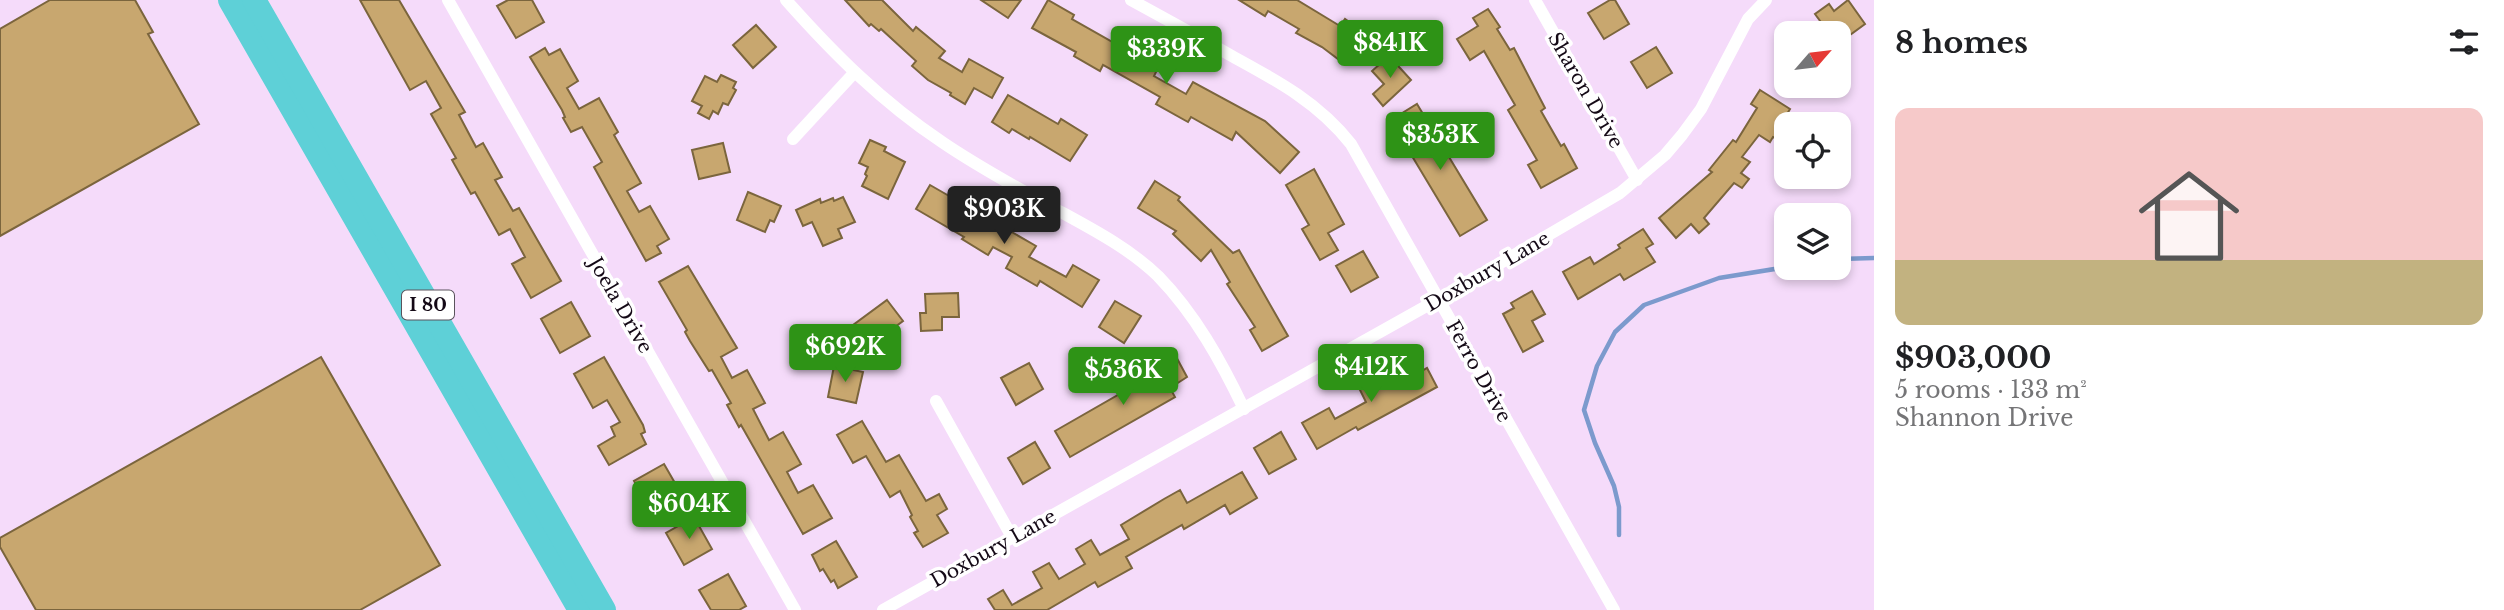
<!DOCTYPE html>
<meta charset="utf-8">
<style>
body{margin:0;font-family:"Libre Baskerville",serif;background:#f6f6f6;color:#202124;height:100vh;display:flex;flex-direction:column;font-size:26px;white-space:nowrap}
*{box-sizing:border-box;margin:0}
p{font-size:23px;color:#757577}
.icon{flex:none;width:38px;height:38px;fill:none;stroke:currentColor;stroke-width:2;stroke-linecap:round;stroke-linejoin:round}
.map{position:relative;flex:1;overflow:hidden}
.details{display:flex;flex-direction:column;background:#fff;width:630px}
.details>*{flex:none}
.needle{width:46px;rotate:62deg}
.fabs{position:absolute;left:1774px;top:21px;display:grid;gap:14px}
.fabs a{display:grid;place-items:center;width:77px;height:77px;border-radius:14px;background:#fff;box-shadow:0 4px 10px #0003;font-size:35px}
.price{position:absolute;translate:-50% -60px;padding:0 16px;border-radius:7px;background:#2e9316;color:#fff;font-size:23px;line-height:46px;filter:drop-shadow(0 2px 4px #0008)}
.price::after{content:'';position:absolute;left:50%;top:42px;width:21px;height:16px;margin-left:-10px;background:inherit;clip-path:polygon(0 0,100% 0,50% 100%)}
.price.current{background:#222;color:#fff}
ul{padding:0;list-style:none}
li{display:grid;align-content:center;gap:14px;height:371px;padding:0 21px}
li span{display:grid;place-items:center;height:217px;border-radius:14px;color:#555}
li>.icon{margin-inline-start:auto}
span .icon{width:126px;height:126px;fill:#fffc;stroke-width:1}
li b{font-size:30px}
h2{display:flex;justify-content:space-between;align-items:center;height:84px;padding:0 21px;font-size:30px}
main{display:flex;flex:1;min-height:0}
.map>svg:first-child{display:block}
.lines{fill:none;stroke-linecap:round;stroke-linejoin:round}
.stream{stroke:#7c9acd;stroke-width:4.5}
.building{fill:#c8a76f;stroke:#7b653d;stroke-width:2}
.minor{stroke:#fff;stroke-width:12}
.motorway{stroke:#5ed0d7;stroke-width:24}
.labels{text-anchor:middle;stroke-width:7;stroke-linejoin:round;paint-order:stroke}
.shield{fill:#fff;stroke:#5a535c;stroke-width:2}
.shield-label{font-size:18px;font-weight:bold;fill:#140916}
.street-label{font-size:19px;fill:#140916;stroke:#fff}
</style>
<main>
<div class="map">
<svg width="1874" height="610" viewBox="0 0 1874 610">
<rect width="100%" height="100%" fill="#f5dbfa"/>
<g class="lines">
<g class="stream">
<polyline points="1839,259 1874,258"/>
<polyline points="1619,535 1619,507 1614,486 1595,443 1584,410 1597,366 1615,332 1644,305 1719,278 1787,267"/>
</g>
</g>
<g class="building">
<polygon points="50,0 135,0 153,32 148,34 199,124 0,236 0,29"/>
<polygon points="360,0 399,0 465,112 459,115 476,147 483,143 502,177 495,180 513,211 519,208 561,281 531,298 512,264 525,257 510,229 499,235 475,192 471,194 452,160 456,158 431,114 441,108 426,81 410,90"/>
<polygon points="508,0 532,0 544,22 516,38 497,6"/>
<polygon points="845,0 882,0 913,31 916,27 945,51 939,58 962,72 969,59 1003,78 992,98 974,88 965,104 950,95 951,93 928,80 912,66 916,61 881,29 879,31 871,24 869,26"/>
<polygon points="981,0 1021,0 1008,18"/>
<polygon points="1048,0 1074,15 1072,19 1132,53 1135,47 1161,62 1154,76 1186,94 1193,82 1265,121 1299,152 1280,173 1236,132 1232,140 1191,117 1188,122 1156,104 1160,97 1103,65 1100,71 1074,56 1076,52 1032,28"/>
<polygon points="1239,0 1297,0 1340,26 1345,19 1372,39 1357,59 1345,50 1338,59 1322,47 1296,33 1299,29 1268,11 1265,16"/>
<polygon points="1610,0 1615,0 1629,24 1604,39 1588,13"/>
<polygon points="1848,0 1865,24 1839,43 1839,33 1829,33 1815,14 1829,4 1834,11"/>
<polygon points="1488,9 1500,27 1497,29 1510,50 1514,48 1545,108 1541,111 1561,146 1564,144 1577,168 1541,188 1528,165 1537,160 1508,110 1515,105 1484,51 1470,60 1457,39 1478,26 1473,18"/>
<polygon points="756,25 776,47 753,68 733,45"/>
<polygon points="1656,47 1672,73 1647,88 1631,62"/>
<polygon points="545,48 549,55 560,49 578,81 567,88 579,109 599,98 618,132 614,135 641,183 627,191 639,212 650,206 669,239 657,246 661,253 646,261 594,167 602,162 582,127 571,132 563,118 565,117 562,110 530,57"/>
<polygon points="1389,56 1411,80 1383,106 1373,94 1384,84 1372,71"/>
<polygon points="721,75 736,82 733,88 736,90 728,105 723,103 718,114 713,111 709,119 698,113 702,106 692,101 705,76 717,82"/>
<polygon points="1760,90 1790,109 1784,119 1788,121 1777,139 1773,137 1770,142 1759,135 1742,157 1750,162 1741,173 1749,179 1742,188 1734,183 1704,218 1709,224 1699,233 1691,224 1676,238 1659,218 1712,172 1709,170 1733,140 1736,142 1757,108 1751,104"/>
<polygon points="1008,95 1058,124 1061,119 1087,135 1070,161 1030,137 1029,139 1012,129 1009,133 992,122"/>
<polygon points="1417,104 1487,220 1460,236 1397,131 1406,126 1399,115"/>
<polygon points="870,140 886,147 884,151 905,162 888,199 862,186 867,176 865,174 868,167 859,163"/>
<polygon points="723,143 730,172 699,179 692,150"/>
<polygon points="1314,169 1344,224 1328,233 1338,250 1320,260 1302,229 1309,225 1286,185"/>
<polygon points="1155,181 1180,197 1178,200 1233,253 1239,250 1288,336 1262,351 1250,330 1255,327 1227,284 1230,282 1211,250 1201,261 1173,234 1176,231 1138,208"/>
<polygon points="930,185 1036,246 1029,257 1066,277 1073,265 1099,280 1082,307 1040,281 1037,286 1006,268 1012,257 993,247 988,255 962,239 964,237 916,209"/>
<polygon points="748,192 781,206 774,222 770,220 765,232 737,220"/>
<polygon points="843,197 855,222 838,229 842,238 823,246 812,222 803,226 796,210 820,199 821,203 833,198 834,201"/>
<polygon points="1643,229 1653,244 1646,248 1655,262 1624,280 1620,274 1578,299 1563,272 1590,257 1594,264 1620,248 1618,245"/>
<polygon points="1363,251 1378,277 1351,292 1336,266"/>
<polygon points="688,266 737,348 721,357 732,378 747,370 765,403 753,409 769,440 783,432 801,464 787,472 798,493 813,485 832,518 803,534 741,425 739,427 727,405 731,403 712,370 709,371 690,341 685,332 687,330 659,282"/>
<polygon points="1532,291 1545,314 1532,321 1543,341 1523,352 1503,314 1514,308 1511,303"/>
<polygon points="958,293 959,317 942,317 942,330 921,331 920,313 926,313 925,294"/>
<polygon points="887,300 903,321 865,349 849,328"/>
<polygon points="1115,301 1141,316 1124,343 1099,327"/>
<polygon points="571,302 590,336 560,353 541,319"/>
<polygon points="1173,351 1187,377 1170,388 1175,397 1070,457 1055,431 1149,377 1147,373 1162,364 1159,359"/>
<polygon points="321,357 440,565 360,610 36,610 0,547 0,538"/>
<polygon points="604,357 643,425 645,432 641,434 646,444 609,465 598,446 615,436 611,427 620,422 607,400 593,408 574,374"/>
<polygon points="1029,363 1043,389 1016,405 1001,378"/>
<polygon points="1405,364 1412,377 1427,368 1437,387 1358,430 1356,427 1317,449 1302,423 1329,408 1335,419 1366,402 1359,388"/>
<polygon points="834,366 863,372 856,403 828,397"/>
<polygon points="862,421 886,462 899,455 926,501 939,494 947,509 937,515 948,533 923,547 914,533 918,531 910,517 912,515 900,491 890,497 866,456 853,463 837,435"/>
<polygon points="1281,432 1296,459 1269,474 1254,448"/>
<polygon points="1035,442 1050,468 1023,484 1008,458"/>
<polygon points="664,464 683,497 653,515 634,481"/>
<polygon points="1242,472 1257,498 1230,514 1225,505 1184,529 1182,525 1126,557 1132,568 1098,587 1095,582 1047,610 995,610 988,599 1003,590 1012,605 1042,588 1033,572 1049,563 1059,579 1085,564 1076,549 1091,540 1100,555 1129,539 1121,525 1164,499 1180,490 1187,503"/>
<polygon points="694,517 712,549 684,565 666,533"/>
<polygon points="836,541 857,577 838,588 834,580 831,582 823,569 820,571 812,555"/>
<polygon points="728,574 746,606 739,610 711,610 699,590"/>
</g>
<g class="lines">
<g class="minor">
<polyline points="448,0 795,610"/>
<path d="M786 0C834 54 882 102 942 142 980 168 1021 190 1061 212 1094 230 1130 249 1158 276 1195 314 1221 361 1244 409"/>
<path d="M1131 0C1164 18 1197 36 1230 55 1276 80 1318 102 1351 144L1614 610"/>
<polyline points="1535,0 1637,180"/>
<polyline points="793,139 854,73"/>
<polyline points="936,401 1012,537"/>
<polyline points="883,610 1439,299 1620,193 1665,155 1682,135 1701,109 1748,19 1766,0"/>
</g>
<g class="motorway">
<polyline points="230,0 580,610"/>
<polyline points="254,0 604,610"/>
</g>
</g>
<g class="labels">
<rect class="shield" x="402" y="290.5" width="52" height="29" rx="5"/>
<g class="shield-label">
<text x="428" y="311">I 80</text>
</g>
<g class="street-label">
<text transform="translate(1586 90) rotate(60)" y="7">Sharon Drive</text>
<text transform="translate(1487 271) rotate(-30)" y="7">Doxbury Lane</text>
<text transform="translate(621 305) rotate(60)" y="7">Joela Drive</text>
<text transform="translate(1479 371) rotate(61)" y="7">Ferro Drive</text>
<text transform="translate(993 548) rotate(-29)" y="7">Doxbury Lane</text>
</g>
</g>
</svg>
<div class="fabs">
<a><svg class="needle" viewBox="-14 -14 28 28"><path d="M0-13l5 13h-10z" fill="#e53935"/><path d="M0 13l5-13h-10z" fill="#757577"/></svg></a>
<a><svg class="icon" aria-label="locate" viewBox="0 0 24 24"><circle cx="12" cy="12" r="6"/><path d="M12 2v4M12 18v4M2 12h4M18 12h4"/></svg></a>
<a><svg class="icon" aria-label="layers" viewBox="0 0 24 24"><path d="M12 4l9 5-9 5-9-5zM3 14l9 5 9-5"/></svg></a>
</div>
<b class="price" style="left:1390px;top:80px">$841K</b>
<b class="price" style="left:1166px;top:86px">$339K</b>
<b class="price" style="left:1440px;top:172px">$353K</b>
<b class="price current" style="left:1004px;top:246px">$903K</b>
<b class="price" style="left:845px;top:384px">$692K</b>
<b class="price" style="left:1371px;top:404px">$412K</b>
<b class="price" style="left:1123px;top:407px">$536K</b>
<b class="price" style="left:689px;top:541px">$604K</b>
</div>
<section class="details">
<h2>8 homes<svg class="icon" aria-label="filters" viewBox="0 0 24 24"><path d="M4 7h16M4 17h16"/><circle cx="9" cy="7" r="2"/><circle cx="15" cy="17" r="2"/></svg></h2>
<ul>
<li><span style="background:linear-gradient(#f6c9c9 70%,#c2b280 0)"><svg class="icon" aria-label="home" viewBox="0 0 24 24"><path d="M3 11l9-7 9 7M6 9v11h12V9"/></svg></span><div><b>$903,000</b><p>5 rooms · 133 m²</p><p>Shannon Drive</p></div></li>
</ul>
</section>
</main>
